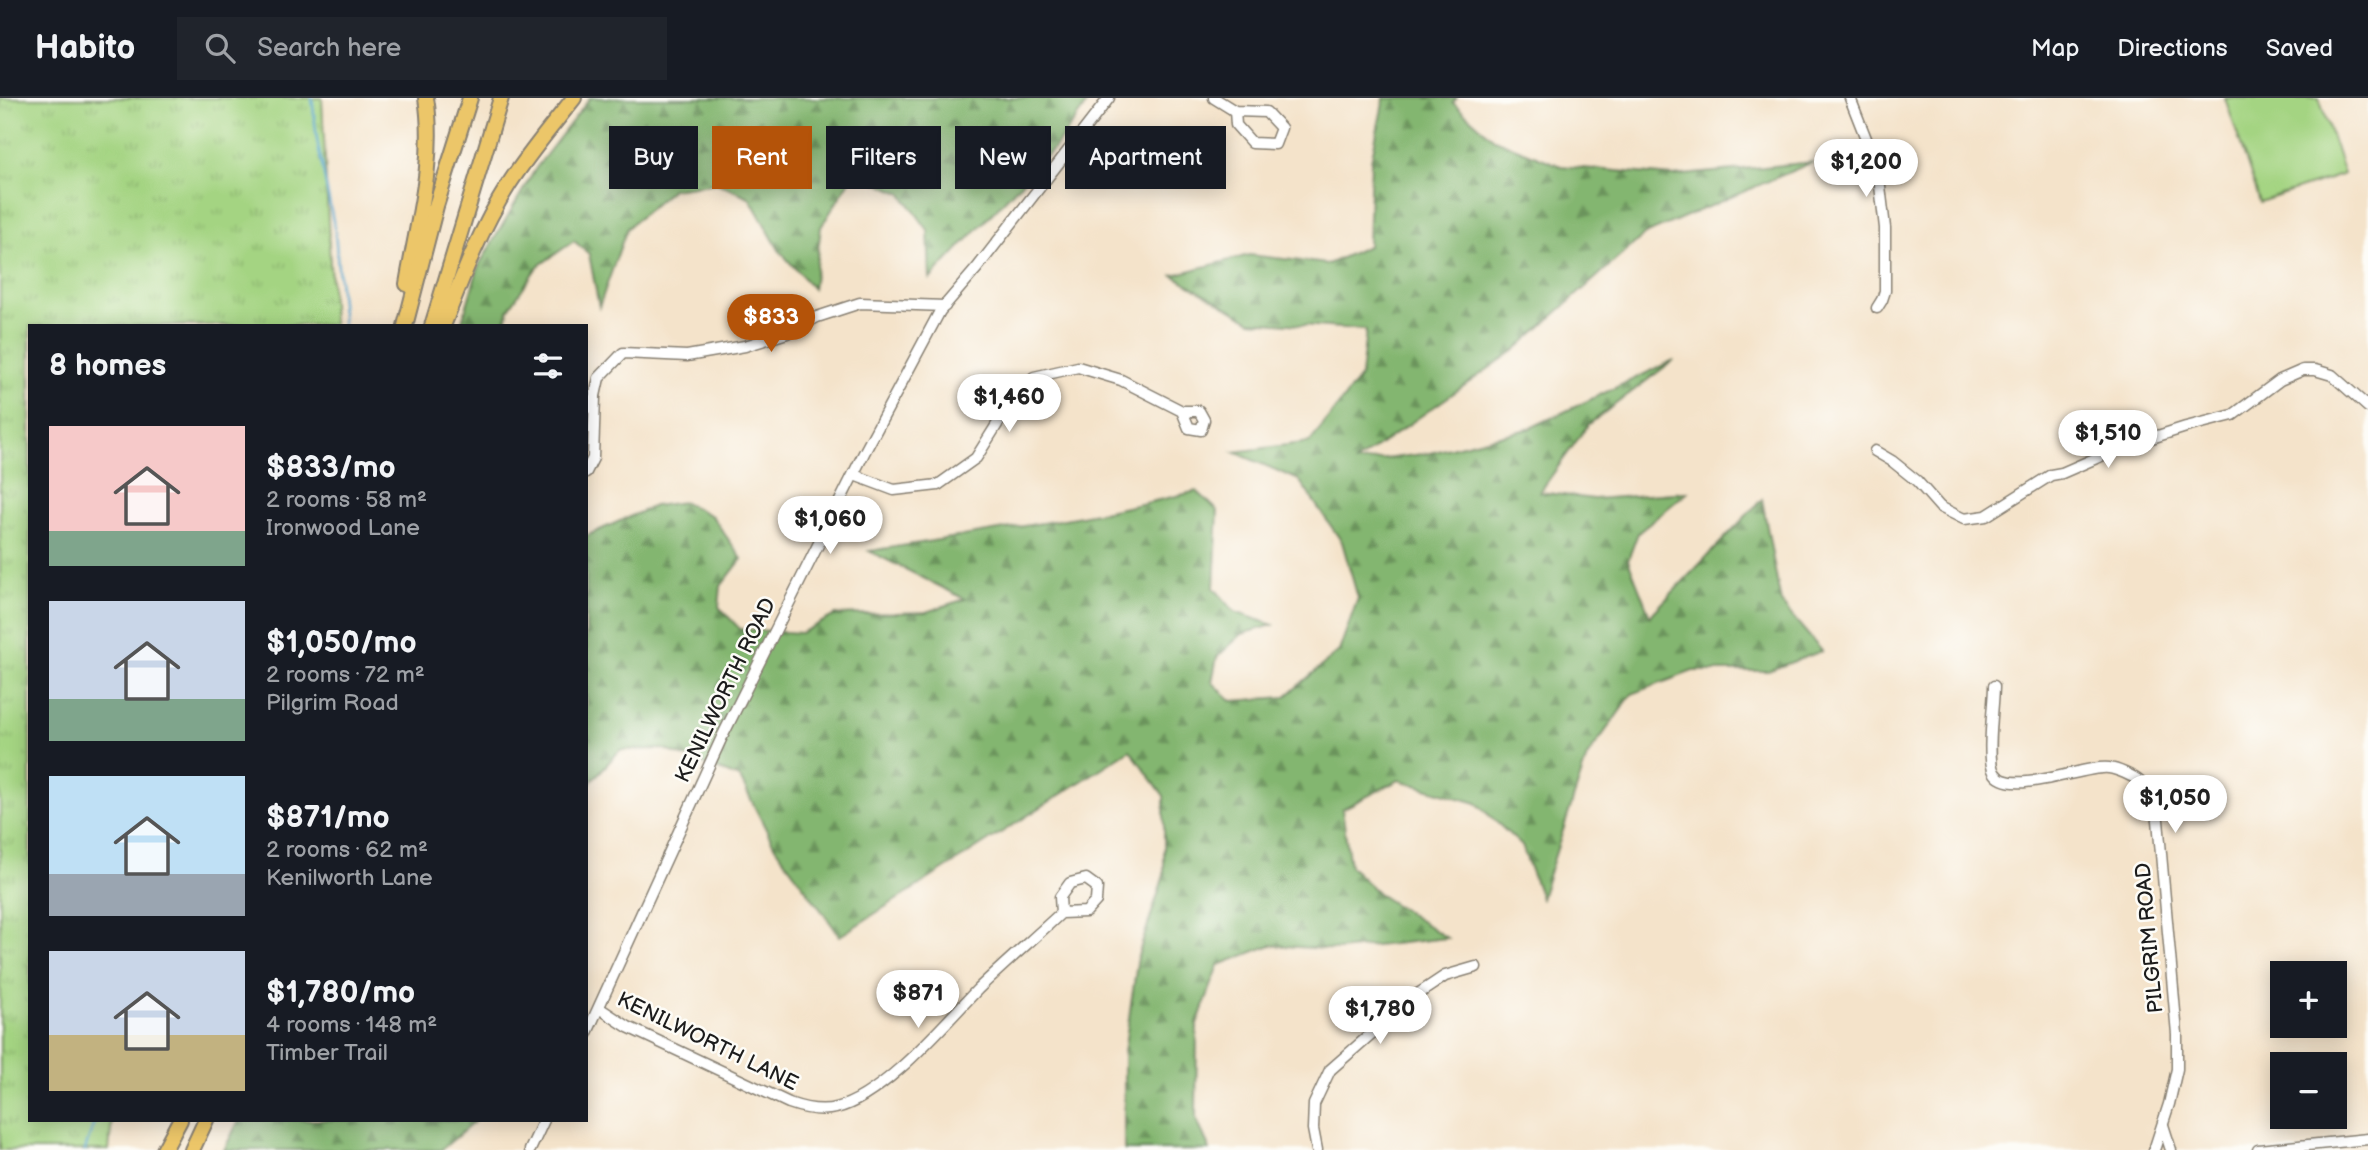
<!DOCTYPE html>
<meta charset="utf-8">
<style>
body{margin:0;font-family:"Balsamiq Sans",sans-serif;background:#20242c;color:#f1f3f6;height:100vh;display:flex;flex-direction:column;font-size:26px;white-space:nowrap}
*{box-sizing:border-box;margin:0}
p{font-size:23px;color:#9ea1a6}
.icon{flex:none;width:38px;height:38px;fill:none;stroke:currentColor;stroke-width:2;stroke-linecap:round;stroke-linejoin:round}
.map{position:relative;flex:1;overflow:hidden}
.sheet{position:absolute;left:28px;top:226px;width:560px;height:798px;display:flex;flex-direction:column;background:#171b24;border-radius:0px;box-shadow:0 4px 18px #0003}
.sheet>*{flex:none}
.top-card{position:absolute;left:609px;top:28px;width:665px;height:63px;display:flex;gap:14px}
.fabs{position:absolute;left:2270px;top:863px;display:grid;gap:14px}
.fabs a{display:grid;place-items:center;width:77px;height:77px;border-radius:0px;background:#171b24;box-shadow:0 4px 18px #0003;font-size:35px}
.price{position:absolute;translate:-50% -60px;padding:0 16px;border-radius:24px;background:#fff;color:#222;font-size:23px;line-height:46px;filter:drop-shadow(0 2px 4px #0008)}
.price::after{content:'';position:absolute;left:50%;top:42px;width:21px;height:16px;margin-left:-10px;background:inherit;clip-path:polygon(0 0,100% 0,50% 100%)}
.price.active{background:#b45309;color:#fff}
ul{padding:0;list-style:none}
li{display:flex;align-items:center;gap:21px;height:175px;padding:0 21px}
li span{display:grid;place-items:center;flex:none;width:196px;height:140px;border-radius:0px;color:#555}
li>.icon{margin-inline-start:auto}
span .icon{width:84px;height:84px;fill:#fffc;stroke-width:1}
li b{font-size:30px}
h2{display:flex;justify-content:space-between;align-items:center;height:84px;padding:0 21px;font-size:30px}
.chip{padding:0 24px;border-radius:0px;background:#171b24;box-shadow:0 4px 18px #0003;font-size:24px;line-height:63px}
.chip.active{background:#b45309;color:#fff}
header{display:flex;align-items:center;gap:42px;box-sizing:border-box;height:98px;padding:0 35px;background:#171b24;border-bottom:2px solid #363941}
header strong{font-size:33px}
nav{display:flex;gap:38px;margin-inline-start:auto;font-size:24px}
.search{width:490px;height:63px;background:#20242c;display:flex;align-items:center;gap:18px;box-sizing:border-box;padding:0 24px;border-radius:0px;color:#9ea1a6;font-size:26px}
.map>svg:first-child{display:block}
.grass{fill:url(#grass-tufts);stroke:#60784f;stroke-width:2}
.forest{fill:url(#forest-firs);stroke:#506946;stroke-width:2}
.garden{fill:#a4d482;stroke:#60784f;stroke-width:2}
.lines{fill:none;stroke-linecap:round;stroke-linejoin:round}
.stream{stroke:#52a4cd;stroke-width:2.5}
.minor-casing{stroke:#888073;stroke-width:13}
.highway-casing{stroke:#888073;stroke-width:18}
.minor{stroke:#fff;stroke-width:10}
.highway{stroke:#ecc669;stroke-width:14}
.labels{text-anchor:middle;stroke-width:5;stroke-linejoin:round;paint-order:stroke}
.street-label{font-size:21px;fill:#1c1c1c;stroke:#fdfcf7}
</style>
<header>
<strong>Habito</strong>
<div class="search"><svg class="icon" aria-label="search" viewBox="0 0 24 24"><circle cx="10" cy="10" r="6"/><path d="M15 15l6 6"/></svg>Search here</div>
<nav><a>Map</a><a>Directions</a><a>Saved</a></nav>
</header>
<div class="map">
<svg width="2368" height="1052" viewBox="0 0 2368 1052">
<defs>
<pattern id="grass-tufts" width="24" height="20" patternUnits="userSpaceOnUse" patternTransform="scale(1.75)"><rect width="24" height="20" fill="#a4d482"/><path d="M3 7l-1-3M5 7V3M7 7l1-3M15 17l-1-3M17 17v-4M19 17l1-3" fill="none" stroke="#8db570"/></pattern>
<pattern id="forest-firs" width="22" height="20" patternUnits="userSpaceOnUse" patternTransform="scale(1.75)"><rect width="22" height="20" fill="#83b670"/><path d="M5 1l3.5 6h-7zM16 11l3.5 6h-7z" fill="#6a935b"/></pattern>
</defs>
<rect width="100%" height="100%" fill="#fdfcf7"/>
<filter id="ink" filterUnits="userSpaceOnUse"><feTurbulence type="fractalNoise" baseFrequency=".0143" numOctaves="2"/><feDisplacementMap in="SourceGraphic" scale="14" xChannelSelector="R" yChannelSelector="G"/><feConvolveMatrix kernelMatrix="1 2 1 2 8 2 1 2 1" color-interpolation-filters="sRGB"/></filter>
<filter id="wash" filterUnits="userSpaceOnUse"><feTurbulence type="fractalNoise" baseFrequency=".00686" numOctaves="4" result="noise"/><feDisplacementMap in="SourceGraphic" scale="28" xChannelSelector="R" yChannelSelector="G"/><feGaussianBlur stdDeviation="1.57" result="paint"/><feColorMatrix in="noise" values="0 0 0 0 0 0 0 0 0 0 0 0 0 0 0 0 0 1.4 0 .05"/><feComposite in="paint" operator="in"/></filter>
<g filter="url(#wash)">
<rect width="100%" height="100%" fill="#f4e3ca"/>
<polygon class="grass" points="0,0 322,0 333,227 30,228 30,1022 112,1022 109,1052 0,1052"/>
<g class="forest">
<polygon points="590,0 1091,0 1056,48 930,181 928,132 901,95 855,75 821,129 813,191 779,152 749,99 717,85 672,91 627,130 599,209 589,156 574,143 537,169 508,212 506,227 461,227 479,167 536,70"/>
<path d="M1384 0H1457L1453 5 1494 41 1561 68 1673 78 1813 64 1645 136 1515 252 1354 365 1430 355 1528 331 1674 262 1588 327 1540 394 1594 401 1687 394 1638 435 1628 462 1650 518 1762 401 1781 505 1822 553 1768 573H1693L1632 596 1587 659 1541 800 1522 748 1476 705 1399 682 1342 711 1350 768 1380 797 1447 840 1339 852 1271 847 1219 867 1197 926 1196 1020 1210 1052H1124V954L1138 858 1164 777V698L1130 652 840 838 775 749 740 680 664 651 620 652 586 689V438L654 408 684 404 712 418 742 461 721 488 719 509 740 531 801 535 835 517 926 514 965 501 869 453C979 435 1089 420 1197 393L1218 413 1214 490 1235 514 1273 527 1242 536 1217 559 1212 584 1232 603 1285 599 1339 553 1358 500 1342 444 1299 382 1234 354 1310 344 1361 278 1366 232 1251 223 1173 177 1249 157 1328 166 1368 148 1371 63Z"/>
<polygon points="239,1022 464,1022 474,1024 441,1052 224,1052"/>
</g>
<polygon class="garden" points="2225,0 2319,0 2344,76 2260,104"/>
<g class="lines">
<g class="stream">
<polyline points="312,0 317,42 335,133 343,228"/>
<polyline points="85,1052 95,1022"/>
</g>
</g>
</g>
<g filter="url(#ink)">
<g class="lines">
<g class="minor-casing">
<g id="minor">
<polyline points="1214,0 1235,13 1266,14 1281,30 1275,46 1252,45 1236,27 1235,13"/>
<polyline points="1850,0 1878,71 1885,130 1885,193 1882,202 1877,210"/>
<polyline points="595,298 599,280 623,255 687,258 745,248 787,235 817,219 860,205 945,208"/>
<polyline points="586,311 595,298 593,360 586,374"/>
<polyline points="1875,353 1892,363 1917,383 1940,409 1964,421 1986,418 2051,377 2062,375 2117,351 2186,329 2233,317 2280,282 2303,272 2315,272 2332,277 2368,309"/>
<polyline points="854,377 894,392 938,387 976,360 1011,304 1034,279 1078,269 1121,282 1182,313 1199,313 1204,322 1201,332 1189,330 1182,313"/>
<path d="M1994 588C1994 606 1986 660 1994 674 2008 701 2087 666 2109 670 2117 671 2133 678 2139 683 2150 691 2154 709 2158 722L2177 936V971L2169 1006 2154 1052"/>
<path d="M599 910 628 929 789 1005C803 1010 820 1014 836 1010 883 999 944 926 978 891 1005 865 1033 841 1061 815L1060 799 1070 785 1086 781 1097 789 1096 803 1086 814 1061 815"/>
<polyline points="586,937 722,639 864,355 940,213 977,170 1109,0"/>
<polyline points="2163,1027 2171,1052"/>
<polyline points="530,1052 544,1022"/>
<polyline points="1317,1052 1313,1031 1314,1006 1330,972 1412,900 1445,878 1476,869"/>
<polyline points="2258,1052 2368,1041"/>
</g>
</g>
<g class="highway-casing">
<g id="highway">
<path d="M407 186C417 126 436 61 426 0"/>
<polyline points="405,228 436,108 470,0"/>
<polyline points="432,228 501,0"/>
<path d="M443 228C462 179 481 130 509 86 528 56 552 28 574 0"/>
<polyline points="164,1052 180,1022"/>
<polyline points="192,1052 206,1022"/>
</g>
</g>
<use href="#minor" class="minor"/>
<use href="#highway" class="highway"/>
</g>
</g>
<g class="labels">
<g class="street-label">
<text transform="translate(725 592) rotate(-64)" y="7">KENILWORTH ROAD</text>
<text transform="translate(2149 840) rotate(-95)" y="7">PILGRIM ROAD</text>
<text transform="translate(708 943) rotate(26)" y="7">KENILWORTH LANE</text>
</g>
</g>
</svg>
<div class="fabs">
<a>+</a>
<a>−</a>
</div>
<b class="price" style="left:1866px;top:101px">$1,200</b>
<b class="price active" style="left:771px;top:256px">$833</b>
<b class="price" style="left:1009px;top:336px">$1,460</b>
<b class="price" style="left:2108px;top:372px">$1,510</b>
<b class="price" style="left:830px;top:458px">$1,060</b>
<b class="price" style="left:2175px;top:737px">$1,050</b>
<b class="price" style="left:918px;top:932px">$871</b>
<b class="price" style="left:1380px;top:948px">$1,780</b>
<div class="top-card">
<a class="chip">Buy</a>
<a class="chip active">Rent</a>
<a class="chip">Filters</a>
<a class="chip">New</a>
<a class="chip">Apartment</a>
</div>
<section class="sheet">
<h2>8 homes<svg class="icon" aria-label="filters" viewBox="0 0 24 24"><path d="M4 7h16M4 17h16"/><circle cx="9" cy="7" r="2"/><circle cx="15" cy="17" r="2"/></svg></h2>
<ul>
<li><span style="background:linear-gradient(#f6c9c9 75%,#7fa58c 0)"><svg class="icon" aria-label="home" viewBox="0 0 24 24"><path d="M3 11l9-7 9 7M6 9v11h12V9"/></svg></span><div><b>$833/mo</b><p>2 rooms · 58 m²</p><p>Ironwood Lane</p></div></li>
<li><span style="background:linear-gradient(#c9d6e8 70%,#7fa58c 0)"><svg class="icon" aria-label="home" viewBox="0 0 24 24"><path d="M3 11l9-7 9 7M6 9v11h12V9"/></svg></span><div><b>$1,050/mo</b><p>2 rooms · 72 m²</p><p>Pilgrim Road</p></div></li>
<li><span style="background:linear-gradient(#bfe0f5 70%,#9aa5b1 0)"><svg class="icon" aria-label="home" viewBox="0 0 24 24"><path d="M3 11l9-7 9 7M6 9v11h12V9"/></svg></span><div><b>$871/mo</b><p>2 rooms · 62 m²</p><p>Kenilworth Lane</p></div></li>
<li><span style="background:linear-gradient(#c9d6e8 60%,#c2b280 0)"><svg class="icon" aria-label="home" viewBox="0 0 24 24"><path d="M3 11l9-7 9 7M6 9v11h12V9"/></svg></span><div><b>$1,780/mo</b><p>4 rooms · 148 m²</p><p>Timber Trail</p></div></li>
</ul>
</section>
</div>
